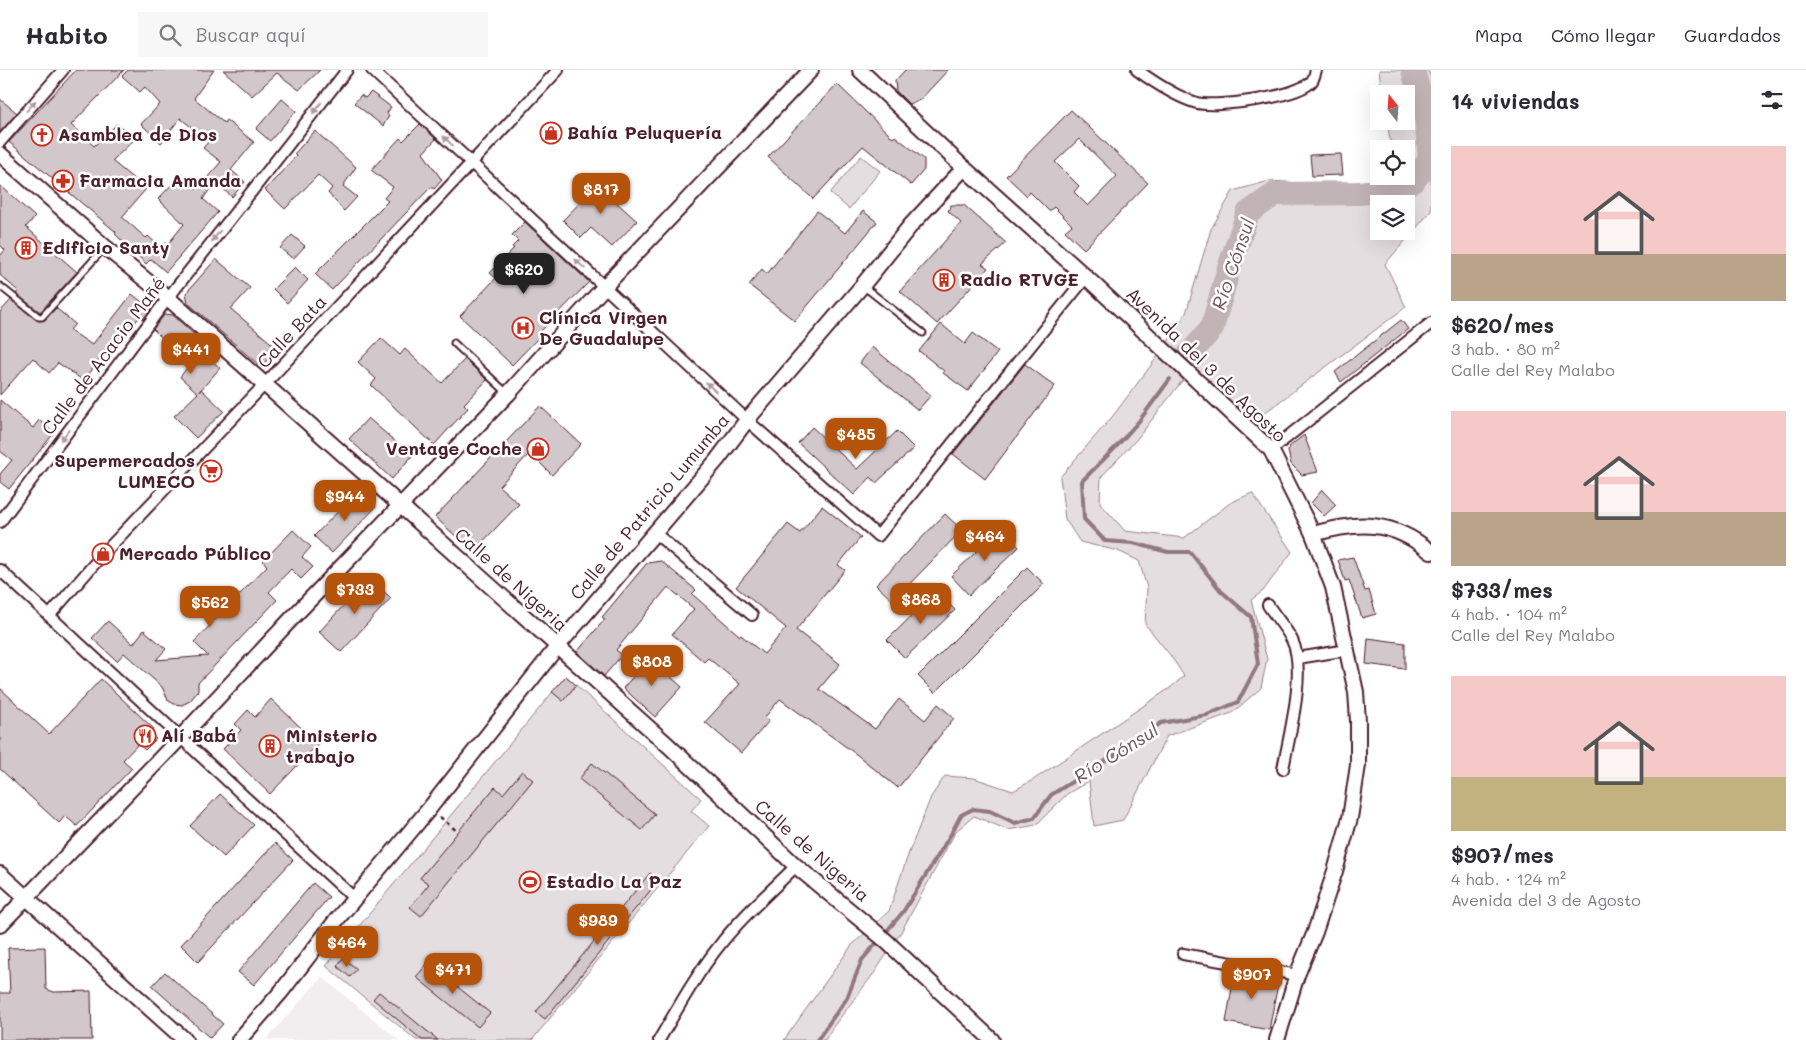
<!DOCTYPE html>
<html lang="es">
<meta charset="utf-8">
<style>
body{margin:0;font-family:Mali,sans-serif;background:#f7f7f7;color:#2b2b33;height:100vh;display:flex;flex-direction:column;font-size:19px;white-space:nowrap}
*{box-sizing:border-box;margin:0}
p{font-size:16px;color:#7c7c81}
.icon{flex:none;width:28px;height:28px;fill:none;stroke:currentColor;stroke-width:2;stroke-linecap:round;stroke-linejoin:round}
.map{position:relative;flex:1;overflow:hidden}
.details{display:flex;flex-direction:column;background:#fff;width:375px}
.details>*{flex:none}
.needle{width:32px;rotate:343deg}
.buttons{position:absolute;left:1370px;top:15px;display:grid;gap:10px}
.buttons a{display:grid;place-items:center;width:45px;height:45px;border-radius:0px;background:#fff;box-shadow:0 5px 20px #0002;font-size:25px}
.price{position:absolute;translate:-50% -42px;padding:0 11px;border-radius:10px;background:#b45309;color:#fff;font-size:16px;line-height:32px;filter:drop-shadow(0 1px 2px #0008)}
.price::after{content:'';position:absolute;left:50%;top:30px;width:15px;height:11px;margin-left:-8px;background:inherit;clip-path:polygon(0 0,100% 0,50% 100%)}
.price.on{background:#222;color:#fff}
ul{padding:0;list-style:none}
li{display:grid;align-content:center;gap:10px;height:265px;padding:0 20px}
li span{display:grid;place-items:center;height:155px;border-radius:0px;color:#555}
li>.icon{margin-inline-start:auto}
span .icon{width:90px;height:90px;fill:#fffc;stroke-width:1}
li b{font-size:21px}
h2{display:flex;justify-content:space-between;align-items:center;height:60px;padding:0 20px;font-size:21px}
header{display:flex;align-items:center;gap:30px;box-sizing:border-box;height:70px;padding:0 25px;background:#fff;border-bottom:1px solid #e1e1e2}
header strong{font-size:24px}
nav{display:flex;gap:28px;margin-inline-start:auto;font-size:18px}
.search{width:350px;height:45px;background:#f7f7f7;display:flex;align-items:center;gap:12px;box-sizing:border-box;padding:0 18px;border-radius:0px;color:#7c7c81;font-size:19px}
main{display:flex;flex:1;min-height:0}
.map>svg:first-child{display:block}
.built{fill:#f2eeef}
.green{fill:#e5dee0;stroke:#987e86;fill-rule:evenodd}
.lines{fill:none;stroke-linecap:round;stroke-linejoin:round}
.stream{stroke:#91787e;stroke-width:4}
.river{stroke:#c1b3b6;stroke-width:24}
.building{fill:#d2c7cb;stroke:#4a1f2b;fill-rule:evenodd}
.lane-casing{stroke:#4a1f2b;stroke-width:9}
.street-casing{stroke:#4a1f2b;stroke-width:14}
.secondary-casing{stroke:#4a1f2b;stroke-width:18}
.path{stroke:#4a1f2b;stroke-width:2.5;stroke-dasharray:4 4;stroke-linecap:butt}
.lane{stroke:#fff;stroke-width:5}
.street{stroke:#fff;stroke-width:10}
.secondary{stroke:#fff;stroke-width:14}
.oneway{fill:#ae9aa0}
.labels{text-anchor:middle;stroke-width:5;stroke-linejoin:round;paint-order:stroke}
.poi-label{font-size:18px;font-weight:bold;fill:#4a1f2b;stroke:#fff;text-anchor:start}
.street-label{font-size:18px;fill:#4a1f2b;stroke:#fff}
.water-label{font-size:19px;font-style:italic;fill:#74535c;stroke:#fff}
</style>
<header>
<strong>Habito</strong>
<div class="search"><svg class="icon" aria-label="search" viewBox="0 0 24 24"><circle cx="10" cy="10" r="6"/><path d="M15 15l6 6"/></svg>Buscar aquí</div>
<nav><a>Mapa</a><a>Cómo llegar</a><a>Guardados</a></nav>
</header>
<main>
<div class="map">
<svg width="1431" height="970" viewBox="0 0 1431 970">
<rect width="100%" height="100%" fill="#fff"/>
<filter id="ink" filterUnits="userSpaceOnUse"><feTurbulence type="fractalNoise" baseFrequency=".02" numOctaves="2"/><feDisplacementMap in="SourceGraphic" scale="10" xChannelSelector="R" yChannelSelector="G"/><feConvolveMatrix kernelMatrix="1 2 1 2 8 2 1 2 1" color-interpolation-filters="sRGB"/></filter>
<g filter="url(#ink)">
<polygon class="built" points="322,907 399,970 266,970"/>
<g class="green">
<path d="M1379 0H1428L1431 8V141L1385 194 1406 237 1247 356 1189 302 1137 369 1101 407 1100 433 1125 461 1184 468 1230 433 1252 423 1292 482 1263 521 1251 530 1267 589 1261 618 1232 643 1167 666 1123 750 1094 756 1089 711 1067 724 1036 755 1008 760 974 746 956 761 901 862 875 902 833 957 825 970H784L852 875 889 841 908 785 931 727 945 706 974 708 1013 721 1033 710 1170 618 1184 606 1170 585 1145 554 1147 518 1139 491 1118 481 1080 472 1065 449 1060 407 1112 347 1164 278 1186 243 1211 159 1233 121 1269 111 1334 115 1381 109 1382 106H1406V79H1389L1390 70 1387 51H1406V24H1382ZM1379 134H1406V161H1379Z"/>
<polygon points="861,86 880,101 849,139 830,123"/>
<polygon points="566,606 701,729 691,741 709,756 532,970 416,970 326,896"/>
</g>
<g class="lines">
<polyline class="stream" points="817,970 847,928 862,890 903,842 951,764 961,745 973,739 990,741 1015,753 1034,748 1051,725 1129,676 1161,653 1207,645 1238,632 1258,594 1251,547 1221,521 1190,482 1168,482 1133,473 1105,471 1084,449 1082,411 1116,377 1139,351 1170,309"/>
<polyline class="river" points="1188,286 1212,258 1228,201 1248,143 1275,124 1360,123 1388,120 1413,111 1430,90 1426,48 1413,0"/>
</g>
<g class="building">
<polygon points="76,0 124,0 71,55 94,76 117,54 135,69 112,91 146,119 122,147 146,168 148,166 161,178 166,173 168,174 184,154 158,129 180,106 197,119 221,92 203,78 209,71 180,48 161,73 141,54 160,34 145,17 140,22 122,6 128,0 214,0 194,28 224,53 226,50 254,72 231,100 245,112 232,127 215,112 203,129 218,142 166,202 151,189 146,194 115,164 116,162 9,72"/>
<polygon points="223,0 320,0 299,20 277,3 252,26"/>
<polygon points="905,0 948,0 920,30 909,34 896,21 895,11"/>
<polygon points="837,14 893,68 895,66 924,89 924,100 911,115 863,76 813,129 768,87"/>
<polygon points="371,22 391,37 387,43 389,46 383,56 354,33 361,25 365,28"/>
<polygon points="0,29 17,43 0,62"/>
<polygon points="282,29 296,41 270,71 256,59"/>
<path d="M1071 40 1148 113 1084 179 1065 161 1072 155 1054 137 1049 141 1030 122 1027 126 1006 106ZM1079 69 1117 106 1088 136 1074 122 1079 116 1055 92Z"/>
<polygon points="420,54 436,69 423,83 442,110 434,119 431,117 332,220 315,204 388,131 384,128 393,117 371,100 400,68 403,71"/>
<polygon points="315,61 356,97 343,116 357,127 344,141 328,123 332,118 318,105 285,139 265,120 296,86 294,84"/>
<polygon points="1341,84 1343,105 1312,106 1310,85"/>
<polygon points="602,110 620,128 616,132 637,151 612,177 591,158 581,168 563,150"/>
<polygon points="0,115 35,147 26,157 77,202 40,242 16,224 18,221 0,205 0,186 5,180 0,175"/>
<polygon points="951,135 964,135 1006,173 982,194 988,198 937,254 900,221 961,153 948,141"/>
<polygon points="817,141 845,163 863,141 877,152 795,251 749,215 762,199 767,204"/>
<polygon points="525,152 589,212 540,262 542,264 512,295 460,246 496,208 490,203 514,178 512,177 518,171 512,165"/>
<polygon points="292,165 305,176 293,189 280,178"/>
<polygon points="216,189 250,218 231,239 277,278 261,297 188,233 186,223"/>
<polygon points="295,197 308,210 287,233 273,219"/>
<polygon points="132,224 151,239 143,249 140,246 111,284 106,280 84,311 58,293 49,303 33,288 0,325 0,242 11,230 39,251 45,250 56,238 75,254 70,260 92,275"/>
<polygon points="165,244 173,245 197,267 192,272 220,298 199,322 201,319 224,341 196,368 174,346 198,323 180,307 189,295 153,259"/>
<polygon points="1401,250 1408,259 1341,312 1335,302"/>
<polygon points="941,254 965,274 973,263 998,282 968,321 943,303 944,301 919,281"/>
<polygon points="381,268 400,285 405,279 442,313 465,289 487,310 464,334 468,338 434,375 371,315 376,309 358,292"/>
<polygon points="872,277 931,325 918,340 860,293"/>
<polygon points="1025,294 1055,316 985,409 953,384"/>
<polygon points="0,330 33,358 39,350 54,363 9,419 0,412 0,404 12,390 0,381"/>
<polygon points="540,336 581,374 552,405 530,383 499,416 519,434 473,482 435,447"/>
<polygon points="368,348 412,386 392,409 349,369"/>
<polygon points="812,357 857,399 897,361 914,378 876,413 871,407 854,425 798,373"/>
<polygon points="1304,365 1318,402 1302,405 1291,394 1288,381 1290,376"/>
<polygon points="359,420 376,437 332,483 314,466"/>
<polygon points="1322,420 1336,435 1324,446 1311,433"/>
<polygon points="822,436 861,467 838,495 845,500 796,560 840,594 819,619 875,659 899,629 925,650 938,634 954,648 898,718 856,684 780,629 765,647 769,651 741,683 705,652 740,614 708,588 704,592 672,564 694,539 668,517 616,580 622,585 604,606 577,582 605,549 602,547 647,493 661,491 696,520 692,524 740,566 741,565 764,584 786,558 736,517 788,454 800,463"/>
<polygon points="945,444 962,460 893,531 876,515"/>
<polygon points="1001,458 1019,477 969,525 951,506"/>
<polygon points="293,460 311,477 302,487 313,497 301,509 291,499 269,522 277,530 198,613 198,621 190,631 182,635 174,634 168,630 162,617 124,583 117,591 92,568 108,551 133,574 144,560 166,579 156,590 208,586 194,572 267,496 263,491"/>
<polygon points="1353,487 1365,521 1369,520 1376,544 1362,548 1349,510 1345,511 1338,490"/>
<polygon points="1027,497 1044,514 935,623 918,606"/>
<polygon points="369,508 391,528 341,582 319,562"/>
<polygon points="936,522 955,540 905,588 887,570"/>
<polygon points="1368,568 1405,573 1405,599 1366,594"/>
<polygon points="650,588 682,617 655,647 623,618"/>
<polygon points="566,606 576,615 563,631 552,622"/>
<polygon points="101,609 154,659 150,663 156,669 145,680 138,674 123,690 132,698 77,756 65,746 59,753 0,699 0,618 49,664"/>
<polygon points="271,629 318,674 270,724 223,679 241,660 235,654 248,640 255,647"/>
<polygon points="592,693 655,744 642,760 579,709"/>
<polygon points="522,701 533,710 421,846 410,837 429,814 420,808 495,717 503,724"/>
<polygon points="220,724 254,755 224,787 190,756"/>
<polygon points="275,773 293,790 198,892 181,875"/>
<polygon points="650,803 659,810 545,949 536,942"/>
<polygon points="313,813 329,827 254,915 238,902"/>
<polygon points="45,877 46,919 54,922 91,921 92,970 0,970 0,923 10,923 8,878"/>
<polygon points="343,888 357,899 350,907 337,896"/>
<polygon points="428,893 490,943 478,957 416,907"/>
<polygon points="1235,901 1279,909 1269,960 1226,952"/>
<polygon points="165,902 223,954 210,968 152,916"/>
<polygon points="379,922 438,970 422,970 373,929"/>
</g>
<g class="lines">
<g class="lane-casing">
<g id="lane">
<polyline points="0,216 39,247 42,247 105,177"/>
<polyline points="863,216 923,263"/>
<polyline points="454,273 507,323"/>
</g>
</g>
<g class="street-casing">
<g id="street">
<polyline points="372,0 747,350 878,466 1086,207"/>
<path d="M1137 0C1155 13 1176 27 1197 33 1217 38 1299 27 1312 11 1314 8 1315 3 1316 0"/>
<polyline points="0,72 63,0"/>
<polyline points="1271,380 1431,253"/>
<polyline points="0,452 168,228 347,0"/>
<polyline points="655,463 752,545"/>
<polyline points="0,500 355,829"/>
<path d="M1268 535C1275 546 1286 558 1292 570 1307 600 1289 666 1283 699"/>
<polyline points="49,546 103,484 265,314 558,0"/>
<polyline points="1298,588 1347,580"/>
<polyline points="1183,884 1297,905"/>
<path d="M659 970C678 938 696 905 719 876 741 847 770 822 796 796"/>
</g>
</g>
<g class="secondary-casing">
<g id="secondary">
<polyline points="860,0 964,98 1086,207 1271,380 1313,464 1333,517 1356,622 1358,651 1358,695 1350,748 1335,801 1315,862 1297,905 1277,970"/>
<polyline points="0,84 105,177 168,228 401,436 669,676 796,796 884,869 992,970"/>
<path d="M1313 464C1359 451 1392 450 1431 482"/>
<polyline points="0,804 185,970"/>
<polyline points="0,855 181,667 295,545 508,324 604,217 811,0"/>
<polyline points="239,970 281,922 334,853 429,739 557,577 717,390 747,350 862,216 911,155 964,98"/>
</g>
</g>
<polyline class="path" points="440,747 458,762"/>
<use href="#lane" class="lane"/>
<use href="#street" class="street"/>
<use href="#secondary" class="secondary"/>
</g>
<defs><path id="oneway-solid" d="M-6-.8H1V-3.2L6.5 0L1 3.2V.8H-6Z" transform="scale(1.25)"/></defs>
<g class="oneway">
<use href="#oneway-solid" transform="translate(31 36) rotate(-49)"/>
<use href="#oneway-solid" transform="translate(317 38) rotate(128)"/>
<use href="#oneway-solid" transform="translate(448 71) rotate(-137)"/>
<use href="#oneway-solid" transform="translate(216 166) rotate(128)"/>
<use href="#oneway-solid" transform="translate(580 194) rotate(-137)"/>
<use href="#oneway-solid" transform="translate(711 317) rotate(-137)"/>
<use href="#oneway-solid" transform="translate(65 365) rotate(127)"/>
</g>
</g>
<defs>
<g id="shop-ring" transform="scale(1.125)"><circle r="9.5" fill="#fff" stroke="#c8321e" stroke-width="1.5"/><path d="M-5-2.5h2.3a2.7 3.5 0 0 1 5.4 0H5L5.5 6h-11ZM-1.5-2.5h3a1.5 2.3 0 0 0-3 0Z" fill="#c8321e"/></g>
<g id="church-ring" transform="scale(1.125)"><circle r="9.5" fill="#fff" stroke="#c8321e" stroke-width="1.5"/><path d="M-1.2-6h2.4v3.5h3.3v2.4h-3.3V6h-2.4V-.1h-3.3v-2.4h3.3Z" fill="#c8321e"/></g>
<g id="pharmacy-ring" transform="scale(1.125)"><circle r="9.5" fill="#fff" stroke="#c8321e" stroke-width="1.5"/><path d="M-2-6h4v4h4v4h-4v4h-4v-4h-4v-4h4Z" fill="#c8321e"/></g>
<g id="building-ring" transform="scale(1.125)"><circle r="9.5" fill="#fff" stroke="#c8321e" stroke-width="1.5"/><path d="M-4-6H4V6H1V3H-1V6H-4ZM-2.5-4.3h1.7v1.8h-1.7ZM.8-4.3h1.7v1.8H.8ZM-2.5-1h1.7V.8h-1.7ZM.8-1h1.7V.8H.8Z" fill="#c8321e"/></g>
<g id="hospital-ring" transform="scale(1.125)"><circle r="9.5" fill="#fff" stroke="#c8321e" stroke-width="1.5"/><path d="M-5-5h3v3.5h4V-5h3V5h-3V1.5h-4V5h-3Z" fill="#c8321e"/></g>
<g id="supermarket-ring" transform="scale(1.125)"><circle r="9.5" fill="#fff" stroke="#c8321e" stroke-width="1.5"/><path d="M-6-5.5h2.5l.6 2H6L4.5 2H-2.5L-4.4-4H-6ZM-1.5 3.2a1.3 1.3 0 1 0 .1 0ZM3 3.2a1.3 1.3 0 1 0 .1 0Z" fill="#c8321e"/></g>
<g id="restaurant-ring" transform="scale(1.125)"><circle r="9.5" fill="#fff" stroke="#c8321e" stroke-width="1.5"/><path d="M-5-6h1v4h1v-4h1v4h1v-4h1v5L-1.5 .5V6h-2V.5L-5-1ZM5-6V6H3V1.5H1.5Q1.5-4 5-6Z" fill="#c8321e"/></g>
<g id="stadium-ring" transform="scale(1.125)"><circle r="9.5" fill="#fff" stroke="#c8321e" stroke-width="1.5"/><path d="M0-5a6.5 5 0 1 0 0 10a6.5 5 0 1 0 0-10ZM-3.5-1.8h7v3.6h-7Z" fill="#c8321e"/></g>
</defs>
<g fill-rule="evenodd">
<use href="#shop-ring" x="551" y="63"/>
<use href="#church-ring" x="42" y="65"/>
<use href="#pharmacy-ring" x="63" y="111"/>
<use href="#building-ring" x="26" y="178"/>
<use href="#building-ring" x="944" y="210"/>
<use href="#hospital-ring" x="523" y="258"/>
<use href="#shop-ring" x="538" y="379"/>
<use href="#supermarket-ring" x="211" y="401"/>
<use href="#shop-ring" x="103" y="484"/>
<use href="#restaurant-ring" x="145" y="666"/>
<use href="#building-ring" x="270" y="676"/>
<use href="#stadium-ring" x="530" y="812"/>
</g>
<g class="labels">
<g class="poi-label">
<text x="567" y="69">Bahía Peluquería</text>
<text x="58" y="71">Asamblea de Dios</text>
<text x="79" y="117">Farmacia Amanda</text>
<text x="42" y="184">Edificio Santy</text>
<text x="960" y="216">Radio RTVGE</text>
<text x="539" y="254">Clínica Virgen<tspan x="539" dy="21">De Guadalupe</tspan></text>
<text x="522" y="385" text-anchor="end">Ventage Coche</text>
<text x="195" y="397" text-anchor="end">Supermercados<tspan x="195" dy="21">LUMECO</tspan></text>
<text x="119" y="490">Mercado Público</text>
<text x="161" y="672">Alí Babá</text>
<text x="286" y="672">Ministerio<tspan x="286" dy="21">trabajo</tspan></text>
<text x="546" y="818">Estadio La Paz</text>
</g>
<g class="street-label">
<text transform="translate(292 262) rotate(-47)" y="6">Calle Bata</text>
<text transform="translate(104 286) rotate(-53)" y="6">Calle de Acacio Mañé</text>
<text transform="translate(1206 295) rotate(44)" y="6">Avenida del 3 de Agosto</text>
<text transform="translate(650 437) rotate(-50)" y="6">Calle de Patricio Lumumba</text>
<text transform="translate(511 510) rotate(42)" y="6">Calle de Nigeria</text>
<text transform="translate(812 781) rotate(41)" y="6">Calle de Nigeria</text>
</g>
<g class="water-label">
<text transform="translate(1233 194) rotate(-71)" y="7">Río Cónsul</text>
<text transform="translate(1116 683) rotate(-32)" y="7">Río Cónsul</text>
</g>
</g>
</svg>
<div class="buttons">
<a><svg class="needle" viewBox="-14 -14 28 28"><path d="M0-13l5 13h-10z" fill="#e53935"/><path d="M0 13l5-13h-10z" fill="#7c7c81"/></svg></a>
<a><svg class="icon" aria-label="locate" viewBox="0 0 24 24"><circle cx="12" cy="12" r="6"/><path d="M12 2v4M12 18v4M2 12h4M18 12h4"/></svg></a>
<a><svg class="icon" aria-label="layers" viewBox="0 0 24 24"><path d="M12 4l9 5-9 5-9-5zM3 14l9 5 9-5"/></svg></a>
</div>
<b class="price" style="left:601px;top:145px">$817</b>
<b class="price on" style="left:524px;top:225px">$620</b>
<b class="price" style="left:191px;top:305px">$441</b>
<b class="price" style="left:856px;top:390px">$485</b>
<b class="price" style="left:345px;top:452px">$944</b>
<b class="price" style="left:985px;top:492px">$464</b>
<b class="price" style="left:355px;top:545px">$733</b>
<b class="price" style="left:921px;top:555px">$868</b>
<b class="price" style="left:210px;top:558px">$562</b>
<b class="price" style="left:652px;top:617px">$808</b>
<b class="price" style="left:598px;top:876px">$989</b>
<b class="price" style="left:347px;top:898px">$464</b>
<b class="price" style="left:453px;top:925px">$471</b>
<b class="price" style="left:1252px;top:930px">$907</b>
</div>
<section class="details">
<h2>14 viviendas<svg class="icon" aria-label="filters" viewBox="0 0 24 24"><path d="M4 7h16M4 17h16"/><circle cx="9" cy="7" r="2"/><circle cx="15" cy="17" r="2"/></svg></h2>
<ul>
<li><span style="background:linear-gradient(#f6c9c9 70%,#b9a48a 0)"><svg class="icon" aria-label="home" viewBox="0 0 24 24"><path d="M3 11l9-7 9 7M6 9v11h12V9"/></svg></span><div><b>$620/mes</b><p>3 hab. · 80 m²</p><p>Calle del Rey Malabo</p></div></li>
<li><span style="background:linear-gradient(#f6c9c9 65%,#b9a48a 0)"><svg class="icon" aria-label="home" viewBox="0 0 24 24"><path d="M3 11l9-7 9 7M6 9v11h12V9"/></svg></span><div><b>$733/mes</b><p>4 hab. · 104 m²</p><p>Calle del Rey Malabo</p></div></li>
<li><span style="background:linear-gradient(#f6c9c9 65%,#c2b280 0)"><svg class="icon" aria-label="home" viewBox="0 0 24 24"><path d="M3 11l9-7 9 7M6 9v11h12V9"/></svg></span><div><b>$907/mes</b><p>4 hab. · 124 m²</p><p>Avenida del 3 de Agosto</p></div></li>
</ul>
</section>
</main>
